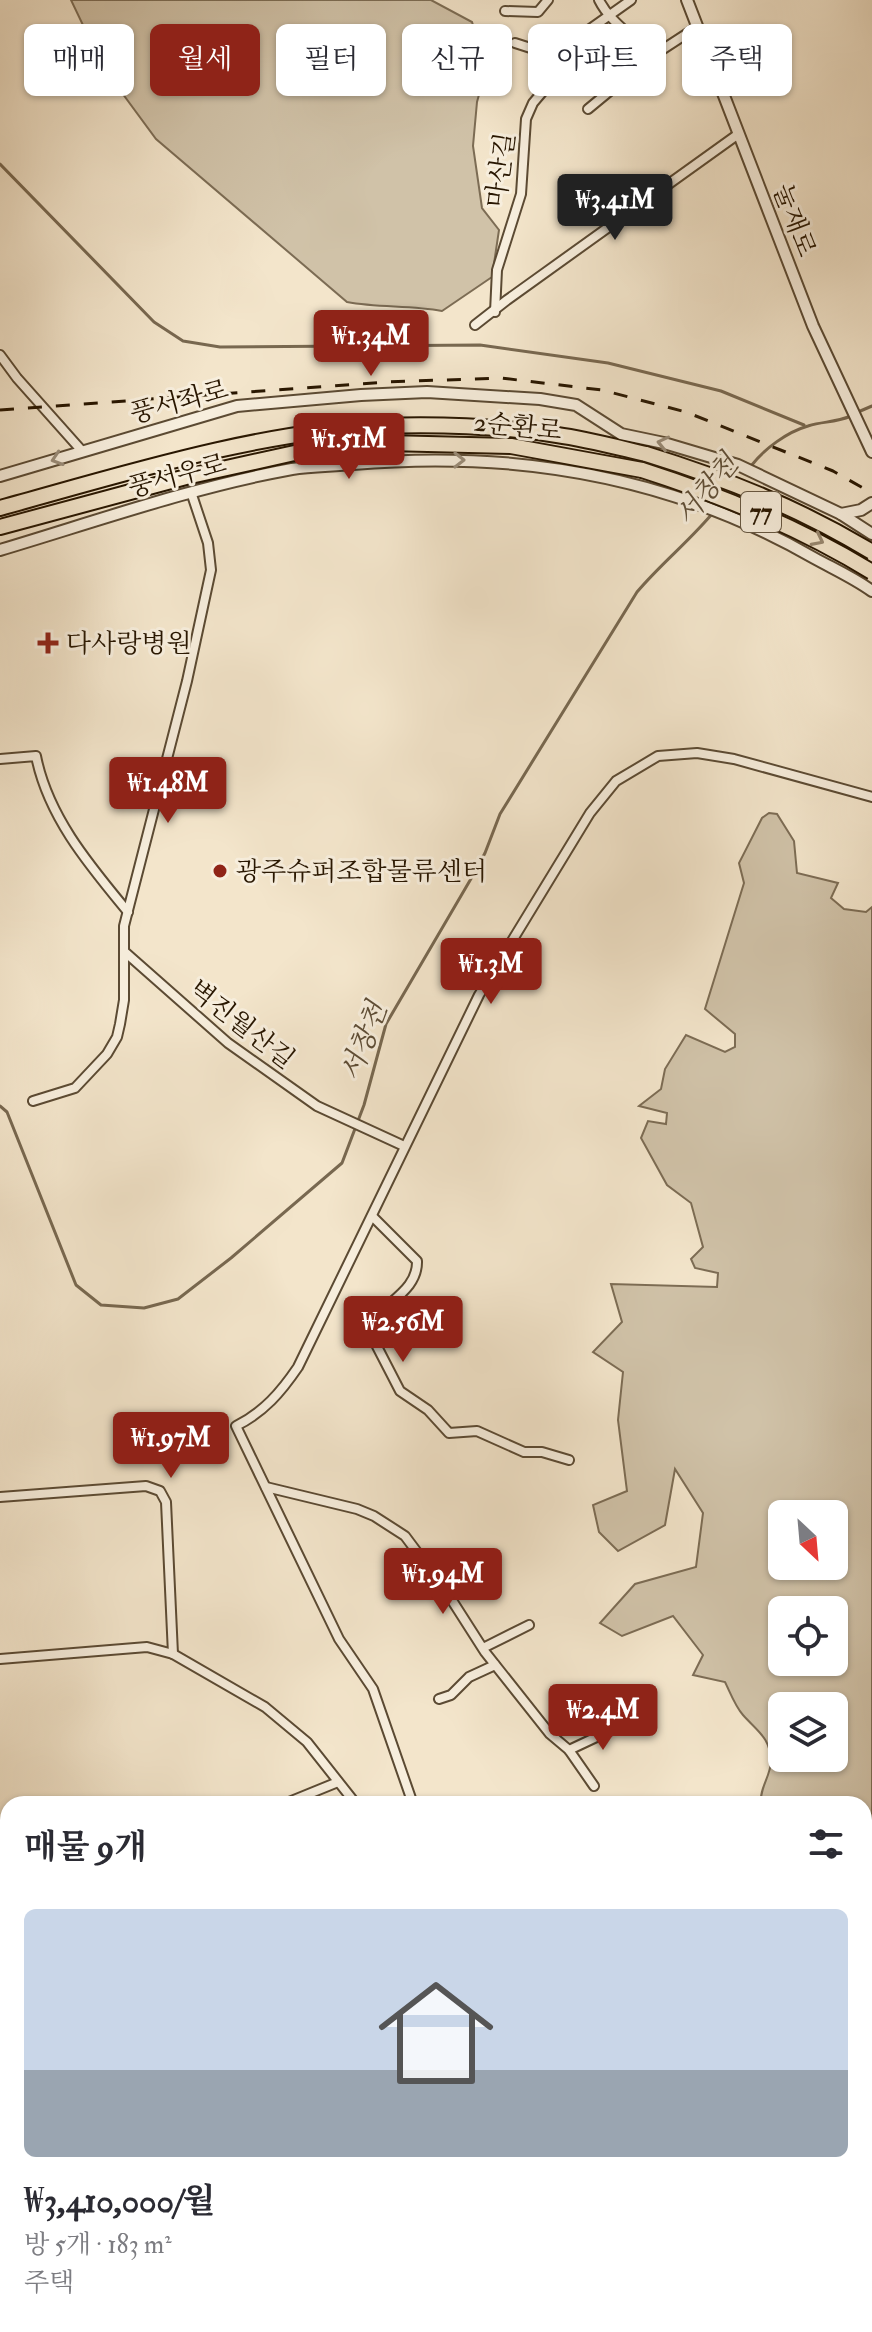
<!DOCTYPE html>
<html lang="ko">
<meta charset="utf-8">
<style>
body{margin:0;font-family:"IM FELL Double Pica","Noto Serif KR",serif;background:#f2f2f3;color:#2b2b33;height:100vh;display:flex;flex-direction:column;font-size:30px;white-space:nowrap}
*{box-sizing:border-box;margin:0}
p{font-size:26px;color:#7c7c81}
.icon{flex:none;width:44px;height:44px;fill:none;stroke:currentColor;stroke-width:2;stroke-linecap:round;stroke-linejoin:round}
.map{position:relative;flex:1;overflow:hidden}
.details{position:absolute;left:0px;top:1796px;width:872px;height:536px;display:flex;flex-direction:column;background:#fff;border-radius:24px 24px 0 0;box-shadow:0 2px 6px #0004}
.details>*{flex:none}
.hud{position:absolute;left:24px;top:24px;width:824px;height:72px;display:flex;gap:16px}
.needle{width:52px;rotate:154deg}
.tools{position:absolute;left:768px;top:1500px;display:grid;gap:16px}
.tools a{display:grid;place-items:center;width:80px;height:80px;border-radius:12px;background:#fff;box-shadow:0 2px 6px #0004;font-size:40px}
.price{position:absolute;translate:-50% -68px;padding:0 18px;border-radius:8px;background:#8f2418;color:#fff;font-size:26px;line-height:52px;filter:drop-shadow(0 2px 4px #0008)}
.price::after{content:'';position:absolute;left:50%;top:48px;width:24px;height:18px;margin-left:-12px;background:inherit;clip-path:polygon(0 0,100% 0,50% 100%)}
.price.current{background:#222;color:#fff}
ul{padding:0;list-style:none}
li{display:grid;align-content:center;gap:16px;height:424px;padding:0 24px}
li+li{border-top:2px solid #e1e1e2}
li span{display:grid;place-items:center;height:248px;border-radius:12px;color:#555}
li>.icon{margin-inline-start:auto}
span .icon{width:144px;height:144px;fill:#fffc;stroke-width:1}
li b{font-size:34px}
h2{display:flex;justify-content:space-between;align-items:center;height:96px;padding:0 24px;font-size:34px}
.chip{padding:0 28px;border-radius:12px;background:#fff;box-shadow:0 2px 6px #0004;font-size:28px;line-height:72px}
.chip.current{background:#8f2418;color:#fff}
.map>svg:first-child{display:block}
.green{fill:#d0c2a8;stroke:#7c6c54;stroke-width:2;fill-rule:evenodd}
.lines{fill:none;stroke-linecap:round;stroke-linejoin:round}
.stream{stroke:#786850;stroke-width:3}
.minor-casing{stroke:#5b4a33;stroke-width:12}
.tertiary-casing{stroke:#5b4a33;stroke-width:14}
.primary-casing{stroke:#281600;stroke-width:16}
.trunk-casing{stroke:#281600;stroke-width:18}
.minor{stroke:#f7eedd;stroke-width:8}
.tertiary{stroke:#f7eedd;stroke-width:10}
.primary{stroke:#f3e5cb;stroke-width:12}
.trunk{stroke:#f3e5cb;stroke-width:14}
.rail{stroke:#281600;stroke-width:3;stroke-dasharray:14 14;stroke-linecap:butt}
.trunk-bridge-casing{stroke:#281600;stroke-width:18;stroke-linecap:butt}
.trunk-bridge{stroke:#f3e5cb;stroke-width:14}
.oneway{stroke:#9a8d7a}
.oneway2{stroke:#988870}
.poi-dot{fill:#8f2418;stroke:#f7eedd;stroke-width:3}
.labels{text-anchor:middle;stroke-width:6;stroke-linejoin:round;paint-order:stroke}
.shield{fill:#f7eedd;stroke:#665742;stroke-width:2}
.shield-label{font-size:24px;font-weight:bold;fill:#281600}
.street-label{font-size:26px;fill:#281600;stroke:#f7eedd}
.poi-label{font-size:26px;fill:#281600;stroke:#f7eedd;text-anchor:start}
.water-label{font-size:28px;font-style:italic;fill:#5e4d36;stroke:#f7eedd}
</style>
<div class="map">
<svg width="872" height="2332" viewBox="0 0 872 2332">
<rect width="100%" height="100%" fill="#f3e5cb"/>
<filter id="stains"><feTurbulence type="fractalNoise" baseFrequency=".0025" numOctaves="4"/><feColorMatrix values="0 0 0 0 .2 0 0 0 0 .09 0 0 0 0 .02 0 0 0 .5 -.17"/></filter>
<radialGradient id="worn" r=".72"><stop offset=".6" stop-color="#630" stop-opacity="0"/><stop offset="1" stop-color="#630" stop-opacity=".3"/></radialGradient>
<g class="green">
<path d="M71 0H431L472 22 486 69 477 102 473 146 482 208 499 230 492 277 442 311C410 305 379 308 347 302L156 139 103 67Z"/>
<path d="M769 813 777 814 794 841 797 873 838 883 831 898 844 909 866 912 872 907V1823L864 1822V1804H761C759 1789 770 1777 771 1762 771 1738 757 1731 743 1715 735 1706 730 1692 725 1682L693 1675 703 1655 673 1616 622 1636 600 1623 635 1584 696 1567 703 1513 675 1469 665 1525 618 1551 599 1532 593 1505 627 1491 618 1420 623 1372 593 1352 622 1322 611 1284 717 1287 718 1273 695 1268 691 1259 703 1247 691 1203 667 1185 641 1138 648 1121 666 1124 667 1113 639 1106 661 1089 665 1069 686 1035 725 1052 735 1047V1034L705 1009 744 883 739 863 762 818ZM834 1514V1566H782V1514ZM834 1610V1662H782V1610ZM782 1706H834V1758H782Z"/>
<polygon points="8,2046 8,2133 0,2140 0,2049"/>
</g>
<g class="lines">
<g class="stream">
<polyline points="0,164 154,322 183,341 220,347 480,345 608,363 721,391 804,425"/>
<polyline points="858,412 872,406"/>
<path d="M751 466C764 449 787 432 808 426 824 421 834 423 851 416"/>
<path d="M0 1106 7 1112 76 1285 101 1305 144 1308 178 1299 231 1258 342 1163 364 1105 386 1024 472 877 485 853 500 814 637 592C664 560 695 537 721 503"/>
</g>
<g class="minor-casing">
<g id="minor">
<path d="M599 0C611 24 635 36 651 57"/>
<polyline points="505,11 538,12 548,0"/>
<polyline points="515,43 543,52 555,66"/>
<polyline points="588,109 651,57 697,27"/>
<polyline points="495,312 497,270 521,194 526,119 533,103 544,90 566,46 631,0"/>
<polyline points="475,325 507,300 737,135"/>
<polyline points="0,355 17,378 82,451"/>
<path d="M0 759 36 756C48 817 90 866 128 912"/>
<polyline points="126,953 228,1043 317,1106 404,1146"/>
<polyline points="33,1101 75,1088 107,1054 117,1037 120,1024 124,1000 124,926 187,681 211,570 208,543 191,492"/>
<path d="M372 1216 417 1261C418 1293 379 1304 368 1329L400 1391 428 1410 449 1433 477 1431 524 1452H542L569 1460"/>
<polyline points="266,1487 357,1509 374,1516 405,1536 446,1591 485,1652 550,1734 569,1750 594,1786"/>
<polyline points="0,1497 146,1486 160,1491 166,1502 173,1654"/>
<polyline points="483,1648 529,1625"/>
<polyline points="0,1659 147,1647 173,1654 265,1707 307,1742 356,1804"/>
<polyline points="439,1699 451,1695 469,1677 495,1665"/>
<polyline points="569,1750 622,1725"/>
<polyline points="284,1804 338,1782"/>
<path d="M413 1804 373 1689 339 1639 236 1426C264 1412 281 1392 298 1367L479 995 590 813 616 781 658 756 697 753 734 759 872 797"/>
<polyline points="0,1915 8,1911"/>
<polyline points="864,1941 872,1938"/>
<polyline points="0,1997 8,1994"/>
<polyline points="864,2031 872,2039"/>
<polyline points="0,2175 8,2169"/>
<polyline points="864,2255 872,2243"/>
<polyline points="814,2332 819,2324"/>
</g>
</g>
<g class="tertiary-casing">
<g id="tertiary">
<polyline points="687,0 813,326 872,452"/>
<polyline points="0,476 237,406 361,395 427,392 540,399 576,405 621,434 664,443 738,465 841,514 872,534"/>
<polyline points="841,514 861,510 872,503"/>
<path d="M0 550C97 521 193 487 292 469 312 466 333 466 353 464 515 450 672 476 814 558 834 569 854 578 872 591"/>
</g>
</g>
<g class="primary-casing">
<g id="primary">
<polyline points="864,2296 872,2284"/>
<polyline points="841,2332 846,2324"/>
<polyline points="862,2332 872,2316"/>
</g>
</g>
<g class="trunk-casing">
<g id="trunk">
<path d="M0 508C120 475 256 432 380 426 439 424 499 426 557 435 586 439 616 447 646 454"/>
<polyline points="0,527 186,477 299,452 387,443 511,446 642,470"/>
</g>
</g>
<use href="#minor" class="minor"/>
<use href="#tertiary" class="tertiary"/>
<use href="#primary" class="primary"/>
<use href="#trunk" class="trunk"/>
<polyline class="rail" points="0,410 386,382 501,378 602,390 686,412 833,471 872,493"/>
<g class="trunk-bridge-casing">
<g id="trunk-bridge">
<path d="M646 454C727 479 799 508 872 552"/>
<path d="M642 470C723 496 799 527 872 572"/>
</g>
</g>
<use href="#trunk-bridge" class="trunk-bridge"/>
</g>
<defs><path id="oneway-chevron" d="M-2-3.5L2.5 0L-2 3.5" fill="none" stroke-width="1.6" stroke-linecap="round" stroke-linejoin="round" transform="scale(2)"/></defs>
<g class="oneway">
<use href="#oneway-chevron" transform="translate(663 443) rotate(-167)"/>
<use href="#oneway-chevron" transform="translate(57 459) rotate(162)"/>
<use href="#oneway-chevron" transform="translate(459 460)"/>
</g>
<use class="oneway2" href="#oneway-chevron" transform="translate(818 540) rotate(27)"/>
<g class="poi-dot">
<path d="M44 631h8v8h8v8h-8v8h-8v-8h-8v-8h8z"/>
<circle cx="220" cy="871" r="8"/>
</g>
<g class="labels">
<rect class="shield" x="741" y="492" width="40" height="40" rx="6"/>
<g class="shield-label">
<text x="761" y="520">77</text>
</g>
<g class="street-label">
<text transform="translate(500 170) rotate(-82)" y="9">마산길</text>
<text transform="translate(795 220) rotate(69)" y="9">눌재로</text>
<text transform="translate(179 401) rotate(-15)" y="9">풍서좌로</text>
<text transform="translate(518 426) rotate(6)" y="9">2순환로</text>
<text transform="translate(177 475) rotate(-15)" y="9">풍서우로</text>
<text transform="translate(242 1024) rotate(38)" y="9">벽진월산길</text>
</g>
<g class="poi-label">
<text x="66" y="652">다사랑병원</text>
<text x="236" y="880">광주슈퍼조합물류센터</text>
</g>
<g class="water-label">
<text transform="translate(706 489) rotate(-51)" y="10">서창천</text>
<text transform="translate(363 1041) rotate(-69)" y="10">서창천</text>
</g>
</g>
<rect width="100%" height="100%" filter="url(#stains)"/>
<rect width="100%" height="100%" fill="url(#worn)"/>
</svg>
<div class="tools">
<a><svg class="needle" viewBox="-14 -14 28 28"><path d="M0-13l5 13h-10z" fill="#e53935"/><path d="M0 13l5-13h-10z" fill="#7c7c81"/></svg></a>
<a><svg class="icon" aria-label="locate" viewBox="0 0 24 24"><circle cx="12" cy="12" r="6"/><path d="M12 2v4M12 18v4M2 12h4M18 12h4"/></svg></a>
<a><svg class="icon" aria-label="layers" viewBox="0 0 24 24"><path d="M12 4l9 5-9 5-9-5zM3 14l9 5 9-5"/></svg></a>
</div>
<b class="price current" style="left:615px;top:242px">₩3.41M</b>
<b class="price" style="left:371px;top:378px">₩1.34M</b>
<b class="price" style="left:349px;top:481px">₩1.51M</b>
<b class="price" style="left:168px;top:825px">₩1.48M</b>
<b class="price" style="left:491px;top:1006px">₩1.3M</b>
<b class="price" style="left:403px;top:1364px">₩2.56M</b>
<b class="price" style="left:171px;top:1480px">₩1.97M</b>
<b class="price" style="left:443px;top:1616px">₩1.94M</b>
<b class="price" style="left:603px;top:1752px">₩2.4M</b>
<div class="hud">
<a class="chip">매매</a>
<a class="chip current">월세</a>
<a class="chip">필터</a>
<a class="chip">신규</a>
<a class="chip">아파트</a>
<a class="chip">주택</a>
</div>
<section class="details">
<h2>매물 9개<svg class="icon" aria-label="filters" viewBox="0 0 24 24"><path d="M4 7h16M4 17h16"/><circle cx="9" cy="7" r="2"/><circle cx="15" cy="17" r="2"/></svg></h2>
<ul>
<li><span style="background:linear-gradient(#c9d6e8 65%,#9aa5b1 0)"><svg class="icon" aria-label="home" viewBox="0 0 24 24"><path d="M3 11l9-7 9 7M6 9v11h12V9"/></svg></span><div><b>₩3,410,000/월</b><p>방 5개 · 183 m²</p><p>주택</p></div></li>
</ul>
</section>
</div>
